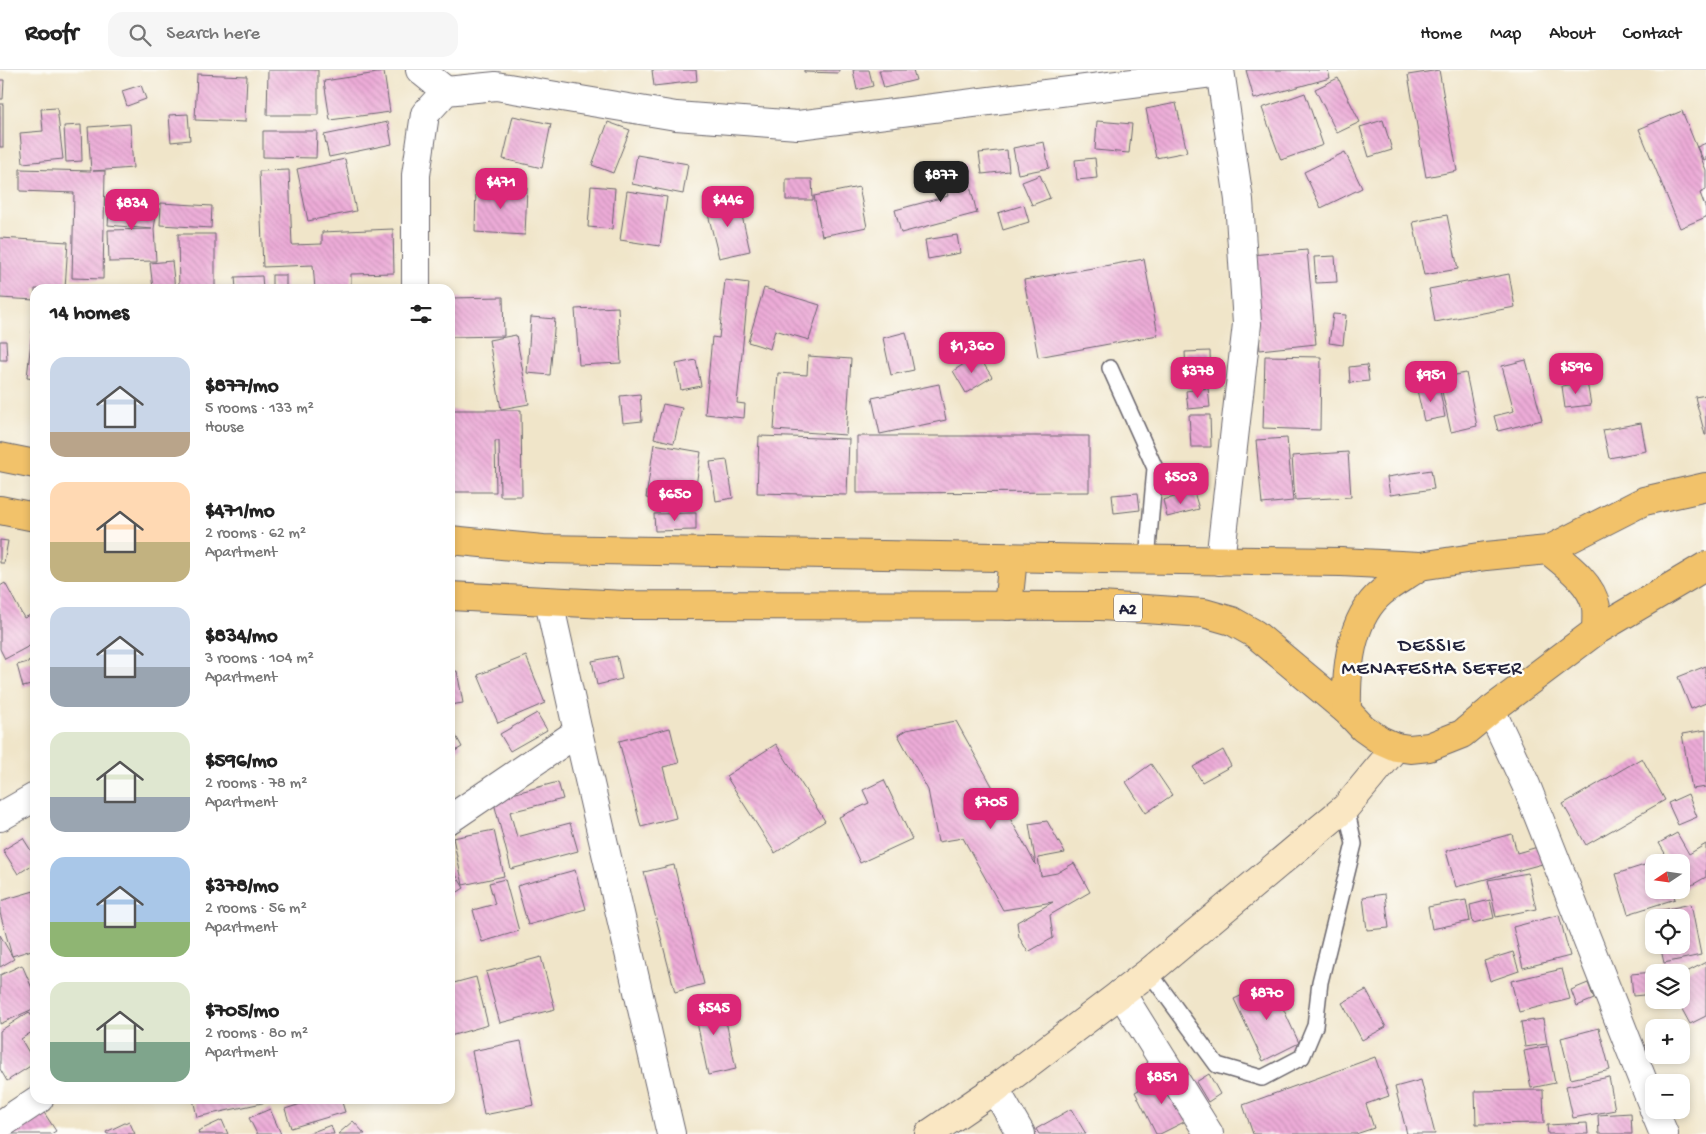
<!DOCTYPE html>
<meta charset="utf-8">
<style>
body{margin:0;font-family:"Gochi Hand",sans-serif;background:#f6f6f6;color:#222;height:100vh;display:flex;flex-direction:column;font-size:19px;white-space:nowrap}
*{box-sizing:border-box;margin:0}
p{font-size:16px;color:#767676}
.icon{flex:none;width:28px;height:28px;fill:none;stroke:currentColor;stroke-width:2;stroke-linecap:round;stroke-linejoin:round}
.map{position:relative;flex:1;overflow:hidden}
.sheet{position:absolute;left:30px;top:214px;width:425px;height:820px;display:flex;flex-direction:column;background:#fff;border-radius:15px;box-shadow:0 2px 8px #0003}
.sheet>*{flex:none}
.needle{width:32px;rotate:257deg}
.controls{position:absolute;left:1645px;top:784px;display:grid;gap:10px}
.controls a{display:grid;place-items:center;width:45px;height:45px;border-radius:10px;background:#fff;box-shadow:0 2px 8px #0003;font-size:25px}
.price{position:absolute;translate:-50% -42px;padding:0 11px;border-radius:10px;background:#db2777;color:#fff;font-size:16px;line-height:32px;filter:drop-shadow(0 1px 2px #0008)}
.price::after{content:'';position:absolute;left:50%;top:30px;width:15px;height:11px;margin-left:-8px;background:inherit;clip-path:polygon(0 0,100% 0,50% 100%)}
.price.selected{background:#222;color:#fff}
ul{padding:0;list-style:none}
li{display:flex;align-items:center;gap:15px;height:125px;padding:0 20px}
li span{display:grid;place-items:center;flex:none;width:140px;height:100px;border-radius:15px;color:#555}
li>.icon{margin-inline-start:auto}
span .icon{width:60px;height:60px;fill:#fffc;stroke-width:1}
li b{font-size:21px}
h2{display:flex;justify-content:space-between;align-items:center;height:60px;padding:0 20px;font-size:21px}
header{display:flex;align-items:center;gap:30px;box-sizing:border-box;height:70px;padding:0 25px;background:#fff;border-bottom:1px solid #e0e0e0}
header strong{font-size:24px}
nav{display:flex;gap:28px;margin-inline-start:auto;font-size:18px}
.search{width:350px;height:45px;background:#f6f6f6;display:flex;align-items:center;gap:12px;box-sizing:border-box;padding:0 18px;border-radius:15px;color:#767676;font-size:19px}
.map>svg:first-child{display:block}
.building{fill:url(#building-back-hatch)}
.lines{fill:none;stroke-linecap:round;stroke-linejoin:round}
.lane-casing{stroke:#6a666d;stroke-width:18}
.street-casing{stroke:#6a666d;stroke-width:30}
.secondary-casing{stroke:#6a666d;stroke-width:30}
.highway-casing{stroke:#6a666d;stroke-width:30}
.lane{stroke:#fff;stroke-width:15}
.street{stroke:#fff;stroke-width:28}
.secondary{stroke:#fae7c3;stroke-width:28}
.highway{stroke:#f2c26a;stroke-width:28}
.labels{text-anchor:middle;stroke-width:5;stroke-linejoin:round;paint-order:stroke}
.shield{fill:#fdfcf7;stroke:#646373;stroke-width:1}
.shield-label{font-size:16px;font-weight:bold;fill:#22223b}
.quarter-label{font-size:20px;letter-spacing:1px;fill:#22223b;stroke:#fdfcf7}
</style>
<header>
<strong>Roofr</strong>
<div class="search"><svg class="icon" aria-label="search" viewBox="0 0 24 24"><circle cx="10" cy="10" r="6"/><path d="M15 15l6 6"/></svg>Search here</div>
<nav><a>Home</a><a>Map</a><a>About</a><a>Contact</a></nav>
</header>
<div class="map">
<svg width="1706" height="1064" viewBox="0 0 1706 1064">
<defs>
<pattern id="building-back-hatch" width="6" height="6" patternUnits="userSpaceOnUse" patternTransform="scale(1.25)"><rect width="6" height="6" fill="#ecabd7"/><path d="M-1 5l2 2M0 0l6 6M5-1l2 2" fill="none" stroke="#ca93b9"/></pattern>
</defs>
<rect width="100%" height="100%" fill="#fdfcf7"/>
<filter id="ink" filterUnits="userSpaceOnUse"><feTurbulence type="fractalNoise" baseFrequency=".02" numOctaves="2"/><feDisplacementMap in="SourceGraphic" scale="10" xChannelSelector="R" yChannelSelector="G"/><feConvolveMatrix kernelMatrix="1 2 1 2 8 2 1 2 1" color-interpolation-filters="sRGB"/></filter>
<filter id="wash" filterUnits="userSpaceOnUse"><feTurbulence type="fractalNoise" baseFrequency=".0096" numOctaves="4" result="noise"/><feDisplacementMap in="SourceGraphic" scale="20" xChannelSelector="R" yChannelSelector="G"/><feGaussianBlur stdDeviation="1.12" result="paint"/><feColorMatrix in="noise" values="0 0 0 0 0 0 0 0 0 0 0 0 0 0 0 0 0 1.4 0 .05"/><feComposite in="paint" operator="in"/></filter>
<g filter="url(#wash)">
<rect width="100%" height="100%" fill="#f0e5c9"/>
<g id="blocks">
<g class="building">
<polygon points="268,0 318,0 318,45 267,45"/>
<polygon points="652,0 696,0 697,11 654,16"/>
<polygon points="804,0 839,0 839,3 804,2"/>
<polygon points="853,0 869,0 873,16 857,20"/>
<polygon points="879,0 913,0 916,10 884,18"/>
<polygon points="1246,0 1328,0 1330,8 1254,29"/>
<polygon points="1439,0 1457,101 1426,107 1408,5"/>
<polygon points="384,2 390,42 330,50 324,11"/>
<polygon points="197,4 247,6 245,52 195,50"/>
<polygon points="1338,8 1360,52 1337,63 1315,19"/>
<polygon points="0,10 4,10 3,29 0,29"/>
<polygon points="141,15 146,29 127,36 122,21"/>
<polygon points="1305,23 1323,75 1281,90 1262,38"/>
<polygon points="1176,33 1187,82 1156,88 1146,39"/>
<rect x="0" y="34" width="3" height="43"/>
<polygon points="57,38 63,89 23,93 20,63 43,61 41,39"/>
<polygon points="1682,41 1706,100 1706,120 1700,123 1706,139 1706,147 1680,158 1639,59"/>
<polygon points="188,44 190,70 171,72 169,45"/>
<polygon points="513,46 551,54 542,98 503,89"/>
<polygon points="1383,50 1392,80 1369,87 1360,57"/>
<polygon points="1097,51 1132,54 1129,83 1095,80"/>
<polygon points="388,52 392,74 329,87 324,65"/>
<polygon points="608,52 630,60 613,103 592,95"/>
<polygon points="130,54 133,98 93,101 105,101 103,209 72,208 74,123 20,121 20,99 91,101 88,57"/>
<polygon points="81,55 82,91 66,92 64,56"/>
<polygon points="263,61 317,61 316,88 263,87"/>
<polygon points="1044,72 1049,98 1018,104 1013,78"/>
<polygon points="1706,73 1706,90 1704,91 1697,77"/>
<polygon points="1007,80 1009,101 982,104 979,83"/>
<polygon points="1345,82 1362,118 1321,138 1304,102"/>
<polygon points="637,85 688,94 683,124 632,114"/>
<polygon points="1095,88 1097,108 1077,110 1075,90"/>
<polygon points="345,89 356,141 308,151 297,99"/>
<polygon points="964,93 977,143 901,163 895,140 948,126 941,99"/>
<polygon points="289,100 292,175 322,174 322,162 393,159 394,203 351,204 351,219 315,219 313,195 263,197 259,101"/>
<polygon points="1040,105 1050,128 1032,135 1022,112"/>
<polygon points="786,109 812,109 813,130 786,130"/>
<polygon points="476,116 527,118 525,165 475,162"/>
<polygon points="591,116 615,118 612,159 588,157"/>
<polygon points="859,117 867,157 822,166 814,126"/>
<polygon points="627,121 667,127 660,176 620,170"/>
<polygon points="738,128 750,181 719,188 706,136"/>
<polygon points="110,129 158,133 154,159 156,191 109,192 108,160 152,159 108,155"/>
<polygon points="161,133 212,136 211,158 160,155"/>
<polygon points="1024,135 1029,152 1003,160 998,143"/>
<polygon points="1447,145 1458,199 1424,205 1413,152"/>
<polygon points="178,164 215,164 215,219 179,219"/>
<polygon points="957,165 960,183 928,189 925,170"/>
<polygon points="0,168 68,172 65,219 35,219 35,230 0,228"/>
<polygon points="1307,180 1316,274 1260,280 1251,185"/>
<polygon points="1335,186 1337,212 1316,213 1314,187"/>
<polygon points="1144,189 1158,265 1038,287 1024,210"/>
<polygon points="172,191 175,219 153,219 150,193"/>
<polygon points="1509,204 1515,237 1435,252 1429,219"/>
<rect x="272" y="205" width="14" height="14"/>
<polygon points="262,206 263,219 236,219 235,207"/>
<polygon points="725,210 749,213 737,333 745,334 744,348 705,344 712,267 719,268"/>
<polygon points="764,218 820,235 809,270 775,260 770,279 748,272"/>
<polygon points="503,227 504,266 450,267 450,228"/>
<polygon points="618,237 621,293 579,295 575,239"/>
<polygon points="1333,244 1346,245 1343,275 1329,273"/>
<polygon points="531,247 555,249 550,305 527,303"/>
<polygon points="33,254 35,255 35,308 27,307"/>
<polygon points="906,262 914,300 891,305 883,268"/>
<polygon points="516,265 529,334 501,339 489,270"/>
<polygon points="0,271 6,271 7,290 0,290"/>
<polygon points="1210,281 1211,316 1187,317 1185,282"/>
<polygon points="978,285 992,307 966,323 953,301"/>
<polygon points="808,286 851,289 846,365 774,360 778,303 807,305"/>
<polygon points="1265,286 1321,287 1320,360 1263,358"/>
<polygon points="696,290 701,316 681,320 676,294"/>
<polygon points="1526,290 1542,350 1498,361 1494,346 1514,341 1502,296"/>
<polygon points="1367,295 1369,311 1350,313 1349,297"/>
<polygon points="1466,303 1477,356 1451,362 1439,308"/>
<polygon points="1587,312 1591,335 1565,338 1562,316"/>
<polygon points="939,314 946,350 880,364 872,328"/>
<polygon points="1439,316 1445,347 1424,351 1417,320"/>
<polygon points="1208,318 1210,337 1188,339 1186,321"/>
<polygon points="640,324 642,351 623,353 620,326"/>
<polygon points="1706,325 1706,365 1705,365 1695,327"/>
<polygon points="663,334 682,338 674,373 654,368"/>
<polygon points="450,340 521,340 522,426 500,426 499,371 495,371 496,422 450,422"/>
<polygon points="1189,345 1210,345 1211,377 1191,377"/>
<polygon points="1641,353 1646,381 1609,388 1603,360"/>
<polygon points="759,366 849,369 847,425 757,423"/>
<polygon points="857,366 1089,366 1089,422 857,423"/>
<polygon points="1287,368 1293,431 1262,434 1256,370"/>
<polygon points="654,374 701,382 693,436 646,428"/>
<polygon points="1348,382 1351,427 1295,430 1292,386"/>
<polygon points="727,390 733,428 716,431 710,392"/>
<polygon points="1431,400 1434,419 1390,425 1387,407"/>
<polygon points="1194,422 1199,439 1167,447 1163,430"/>
<polygon points="1138,423 1140,440 1114,443 1112,425"/>
<polygon points="696,443 696,460 655,461 654,444"/>
<polygon points="0,470 8,471 4,493 0,493"/>
<polygon points="5,513 24,548 35,543 35,573 5,589 0,579 0,516"/>
<polygon points="526,586 545,633 498,653 478,605"/>
<polygon points="617,586 622,609 597,615 592,591"/>
<polygon points="35,590 35,614 23,617 17,595"/>
<polygon points="1706,596 1706,633 1691,639 1678,607"/>
<polygon points="457,601 463,633 450,635 450,602"/>
<polygon points="537,643 547,660 510,681 500,664"/>
<polygon points="956,651 1036,795 1029,754 1047,751 1065,783 1038,788 1041,806 1057,803 1074,793 1090,822 1050,845 1053,868 1028,882 1019,867 1017,852 1053,832 1003,840 963,768 938,772 928,720 898,665 906,660"/>
<polygon points="450,655 462,677 450,684"/>
<polygon points="670,658 679,693 663,697 676,748 641,757 619,671"/>
<polygon points="1706,660 1706,717 1692,719 1682,664"/>
<polygon points="776,674 825,751 775,783 726,706"/>
<polygon points="1223,680 1231,696 1202,712 1193,697"/>
<polygon points="1642,688 1665,730 1586,775 1563,734"/>
<polygon points="1151,694 1172,725 1146,743 1126,712"/>
<polygon points="884,710 912,769 860,793 839,747 869,733 863,720"/>
<polygon points="558,712 563,729 510,742 517,767 570,753 578,781 511,799 493,729"/>
<polygon points="1688,724 1697,747 1678,755 1668,733"/>
<polygon points="494,760 504,806 463,815 453,768"/>
<polygon points="1677,763 1689,784 1706,774 1706,807 1685,819 1681,813 1681,792 1670,792 1659,773"/>
<polygon points="1512,764 1517,783 1541,776 1546,793 1456,817 1446,781"/>
<polygon points="23,768 35,787 35,793 18,804 3,780"/>
<polygon points="1654,792 1654,820 1672,820 1675,829 1628,844 1616,804"/>
<polygon points="450,795 464,818 450,827"/>
<polygon points="674,795 704,914 675,922 644,802"/>
<polygon points="575,800 586,839 528,855 517,816"/>
<polygon points="1528,803 1536,839 1496,847 1488,810"/>
<polygon points="505,809 519,861 482,872 473,840 495,834 489,813"/>
<polygon points="34,821 35,879 12,886 14,889 0,897 0,865 12,886 0,843 0,831"/>
<polygon points="1385,824 1389,858 1367,860 1363,827"/>
<polygon points="1466,830 1470,851 1432,859 1428,837"/>
<polygon points="1490,830 1494,848 1473,853 1470,835"/>
<polygon points="1691,834 1701,885 1664,893 1660,875 1681,875 1681,848 1654,848 1653,842"/>
<polygon points="1559,845 1570,886 1523,898 1513,857"/>
<polygon points="1513,882 1519,901 1490,911 1484,891"/>
<polygon points="541,887 555,939 500,953 486,902"/>
<polygon points="1706,892 1706,946 1690,954 1677,930 1681,930 1681,905"/>
<polygon points="22,895 35,925 35,938 0,954 0,905"/>
<polygon points="1562,899 1570,929 1519,942 1511,911"/>
<polygon points="1654,902 1654,924 1633,926 1631,904"/>
<polygon points="476,907 488,955 450,966 450,914"/>
<polygon points="1271,912 1299,973 1263,991 1234,929"/>
<polygon points="1588,913 1594,929 1577,936 1571,920"/>
<polygon points="1366,920 1386,957 1362,970 1342,933"/>
<polygon points="721,927 736,999 708,1005 693,933"/>
<polygon points="29,942 35,952 35,960 21,969 35,993 7,1011 0,999 0,961"/>
<polygon points="1543,949 1547,974 1525,977 1521,952"/>
<polygon points="1599,958 1610,1000 1571,1009 1561,968"/>
<polygon points="521,971 534,1035 484,1045 472,981"/>
<polygon points="1548,976 1555,1013 1531,1018 1524,981"/>
<polygon points="1375,987 1389,1026 1366,1034 1374,1058 1356,1064 1253,1064 1243,1035"/>
<polygon points="1209,1004 1220,1024 1208,1032 1196,1012"/>
<polygon points="1168,1005 1190,1049 1160,1064 1156,1064 1135,1022"/>
<polygon points="1609,1007 1615,1040 1573,1048 1566,1016"/>
<polygon points="1421,1010 1435,1064 1407,1064 1395,1017"/>
<polygon points="1543,1020 1544,1053 1476,1054 1475,1021"/>
<polygon points="193,1029 276,1029 276,1030 197,1047"/>
<polygon points="306,1029 341,1029 345,1042 291,1058 285,1039 307,1032"/>
<polygon points="270,1039 281,1064 257,1064 249,1048"/>
<polygon points="1071,1039 1086,1064 1039,1064 1036,1059"/>
<polygon points="43,1041 56,1061 51,1064 10,1064"/>
<polygon points="1631,1043 1632,1064 1599,1064 1598,1045"/>
<polygon points="222,1050 228,1064 199,1064 198,1061"/>
<polygon points="129,1051 135,1064 107,1064 106,1062"/>
<polygon points="353,1051 365,1064 338,1064"/>
<polygon points="1587,1053 1588,1064 1548,1064 1547,1055"/>
<polygon points="331,1055 334,1064 307,1064"/>
</g>
</g>
</g>
<g filter="url(#ink)">
<use href="#blocks" fill-opacity="0" stroke="#6a666d" stroke-width="1"/>
<g class="lines">
<g class="lane-casing">
<g id="lane">
<polyline points="1110,298 1155,398 1147,490"/>
<polyline points="1149,902 1217,995 1262,1008 1302,987 1315,956 1320,912 1354,774 1346,737"/>
</g>
</g>
<g class="street-casing">
<g id="street">
<polyline points="420,0 446,21"/>
<polyline points="1220,0 1239,130 1247,254 1220,491"/>
<polyline points="416,219 416,105 425,44 446,21 496,16 676,46 798,55 1220,2"/>
<polyline points="549,532 578,662 671,1064"/>
<polyline points="1491,640 1526,715 1654,1039"/>
<polyline points="0,747 35,727"/>
<polyline points="450,749 578,662"/>
<polyline points="1121,923 1209,1064"/>
<polyline points="995,1019 1021,1064"/>
<polyline points="1654,1040 1664,1064"/>
<polyline points="0,1055 39,1029"/>
</g>
</g>
<g class="secondary-casing">
<polyline id="secondary" points="929,1064 995,1019 1149,902 1346,737 1396,677"/>
</g>
<g class="highway-casing">
<g id="highway">
<polyline points="0,387 35,394"/>
<polyline points="0,440 35,447"/>
<polyline points="450,470 543,479 1103,489 1341,492 1420,496 1486,486 1548,480 1644,431 1706,417"/>
<path d="M1548 480C1565 494 1592 513 1596 537 1597 545 1596 553 1596 561"/>
<polyline points="450,526 625,535 1101,536 1204,543 1232,551 1255,564 1347,641 1363,658 1380,670 1396,677 1410,679 1429,677 1462,664 1491,640 1596,561 1706,496"/>
<polyline points="1008,536 1013,488"/>
<path d="M1347 641C1346 602 1349 549 1382 522 1394 512 1408 505 1420 496"/>
</g>
</g>
<use href="#lane" class="lane"/>
<use href="#street" class="street"/>
<use href="#secondary" class="secondary"/>
<use href="#highway" class="highway"/>
</g>
</g>
<g class="labels">
<rect class="shield" x="1114" y="524.5" width="28" height="27" rx="4"/>
<g class="shield-label">
<text x="1128" y="544">A2</text>
</g>
<g class="quarter-label">
<text x="1432" y="581">DESSIE<tspan x="1432" dy="23">MENAFESHA SEFER</tspan></text>
</g>
</g>
</svg>
<div class="controls">
<a><svg class="needle" viewBox="-14 -14 28 28"><path d="M0-13l5 13h-10z" fill="#e53935"/><path d="M0 13l5-13h-10z" fill="#767676"/></svg></a>
<a><svg class="icon" aria-label="locate" viewBox="0 0 24 24"><circle cx="12" cy="12" r="6"/><path d="M12 2v4M12 18v4M2 12h4M18 12h4"/></svg></a>
<a><svg class="icon" aria-label="layers" viewBox="0 0 24 24"><path d="M12 4l9 5-9 5-9-5zM3 14l9 5 9-5"/></svg></a>
<a>+</a>
<a>−</a>
</div>
<b class="price selected" style="left:941px;top:133px">$877</b>
<b class="price" style="left:501px;top:140px">$471</b>
<b class="price" style="left:728px;top:158px">$446</b>
<b class="price" style="left:132px;top:161px">$834</b>
<b class="price" style="left:972px;top:304px">$1,360</b>
<b class="price" style="left:1576px;top:325px">$596</b>
<b class="price" style="left:1198px;top:329px">$378</b>
<b class="price" style="left:1431px;top:333px">$951</b>
<b class="price" style="left:1181px;top:435px">$503</b>
<b class="price" style="left:675px;top:452px">$650</b>
<b class="price" style="left:991px;top:760px">$705</b>
<b class="price" style="left:1267px;top:951px">$870</b>
<b class="price" style="left:714px;top:966px">$545</b>
<b class="price" style="left:1162px;top:1035px">$851</b>
<section class="sheet">
<h2>14 homes<svg class="icon" aria-label="filters" viewBox="0 0 24 24"><path d="M4 7h16M4 17h16"/><circle cx="9" cy="7" r="2"/><circle cx="15" cy="17" r="2"/></svg></h2>
<ul>
<li><span style="background:linear-gradient(#c9d6e8 75%,#b9a48a 0)"><svg class="icon" aria-label="home" viewBox="0 0 24 24"><path d="M3 11l9-7 9 7M6 9v11h12V9"/></svg></span><div><b>$877/mo</b><p>5 rooms · 133 m²</p><p>House</p></div></li>
<li><span style="background:linear-gradient(#ffd9b3 60%,#c2b280 0)"><svg class="icon" aria-label="home" viewBox="0 0 24 24"><path d="M3 11l9-7 9 7M6 9v11h12V9"/></svg></span><div><b>$471/mo</b><p>2 rooms · 62 m²</p><p>Apartment</p></div></li>
<li><span style="background:linear-gradient(#c9d6e8 60%,#9aa5b1 0)"><svg class="icon" aria-label="home" viewBox="0 0 24 24"><path d="M3 11l9-7 9 7M6 9v11h12V9"/></svg></span><div><b>$834/mo</b><p>3 rooms · 104 m²</p><p>Apartment</p></div></li>
<li><span style="background:linear-gradient(#dfe7d0 65%,#9aa5b1 0)"><svg class="icon" aria-label="home" viewBox="0 0 24 24"><path d="M3 11l9-7 9 7M6 9v11h12V9"/></svg></span><div><b>$596/mo</b><p>2 rooms · 78 m²</p><p>Apartment</p></div></li>
<li><span style="background:linear-gradient(#a9c7e8 65%,#8fb573 0)"><svg class="icon" aria-label="home" viewBox="0 0 24 24"><path d="M3 11l9-7 9 7M6 9v11h12V9"/></svg></span><div><b>$378/mo</b><p>2 rooms · 56 m²</p><p>Apartment</p></div></li>
<li><span style="background:linear-gradient(#dfe7d0 60%,#7fa58c 0)"><svg class="icon" aria-label="home" viewBox="0 0 24 24"><path d="M3 11l9-7 9 7M6 9v11h12V9"/></svg></span><div><b>$705/mo</b><p>2 rooms · 80 m²</p><p>Apartment</p></div></li>
</ul>
</section>
</div>
